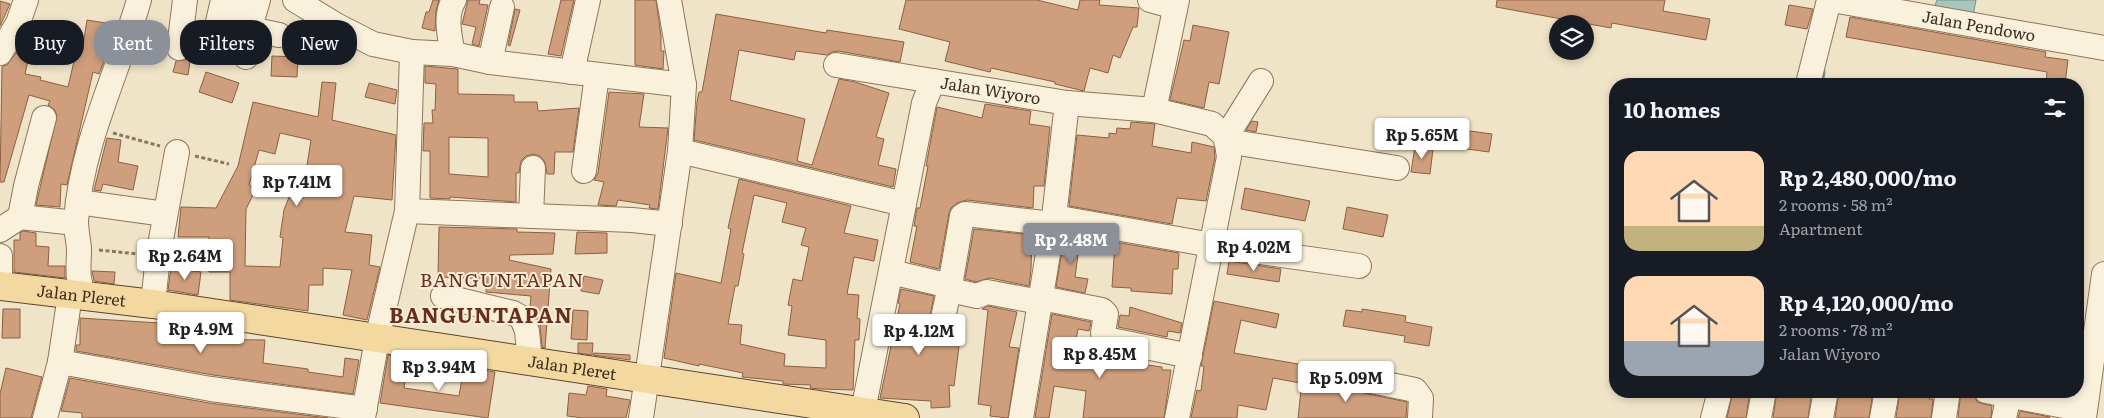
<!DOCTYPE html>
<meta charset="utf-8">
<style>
body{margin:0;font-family:Literata,serif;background:#242831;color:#f1f3f6;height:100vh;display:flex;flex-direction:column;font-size:19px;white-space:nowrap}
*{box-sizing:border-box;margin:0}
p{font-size:16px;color:#9ea1a6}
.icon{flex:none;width:28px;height:28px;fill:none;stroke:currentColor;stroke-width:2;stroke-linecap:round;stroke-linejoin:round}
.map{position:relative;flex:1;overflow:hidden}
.sheet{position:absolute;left:1609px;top:78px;width:475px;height:320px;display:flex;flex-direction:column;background:#171b24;border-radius:20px;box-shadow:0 2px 8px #0003}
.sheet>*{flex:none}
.top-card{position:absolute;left:15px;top:20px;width:475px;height:45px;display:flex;gap:10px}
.controls{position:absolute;left:1549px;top:15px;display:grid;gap:10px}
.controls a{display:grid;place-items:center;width:45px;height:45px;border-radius:50%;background:#171b24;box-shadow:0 2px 8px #0003;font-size:25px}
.price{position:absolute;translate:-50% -42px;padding:0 11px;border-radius:5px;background:#fff;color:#222;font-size:16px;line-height:32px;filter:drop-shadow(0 1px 2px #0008)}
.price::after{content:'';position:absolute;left:50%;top:30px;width:15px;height:11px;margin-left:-8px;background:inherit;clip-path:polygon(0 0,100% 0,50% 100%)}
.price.active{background:#8c9099;color:#fff}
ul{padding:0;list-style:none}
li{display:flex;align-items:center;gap:15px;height:125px;padding:0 15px}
li span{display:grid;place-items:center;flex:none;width:140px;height:100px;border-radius:15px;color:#555}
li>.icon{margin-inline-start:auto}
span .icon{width:60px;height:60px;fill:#fffc;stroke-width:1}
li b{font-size:21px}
h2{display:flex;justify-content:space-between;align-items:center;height:60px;padding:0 15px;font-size:21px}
.tag{padding:0 18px;border-radius:20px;background:#171b24;box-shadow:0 2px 8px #0003;font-size:18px;line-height:45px}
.tag.active{background:#8c9099;color:#fff}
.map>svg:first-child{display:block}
.water{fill:#a9c4bc;stroke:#6f938a}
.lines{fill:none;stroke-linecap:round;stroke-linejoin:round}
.stream{stroke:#6f938a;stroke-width:5}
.building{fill:#cf9f7d;stroke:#8d5f41;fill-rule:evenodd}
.minor-casing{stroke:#8d765c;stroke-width:26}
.major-casing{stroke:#5b4430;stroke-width:30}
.path{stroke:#8d765c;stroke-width:3;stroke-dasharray:4 2.5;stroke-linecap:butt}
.minor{stroke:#faf1dc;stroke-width:24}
.major{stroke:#f3d9a0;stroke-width:28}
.labels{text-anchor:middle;stroke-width:4;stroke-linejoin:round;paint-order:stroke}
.street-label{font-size:16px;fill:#3d2e20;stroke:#f7eed8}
.quarter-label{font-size:19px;letter-spacing:1px;fill:#6b2e1e;stroke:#f7eed8}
.district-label{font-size:21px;font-weight:bold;letter-spacing:1px;fill:#6b2e1e;stroke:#f7eed8}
</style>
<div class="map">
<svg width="2104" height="418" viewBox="0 0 2104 418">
<rect width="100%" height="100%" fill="#f0e4c8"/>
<polygon class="water" points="1937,0 1976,0 1973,16 1934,8"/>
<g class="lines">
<polyline class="stream" points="1821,84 1823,72"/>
</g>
<g class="building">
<polygon points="433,0 439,0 436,11 435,31 422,28 426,12 429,12"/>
<polygon points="468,0 480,0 479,4 488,5 479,46 472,44 476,27 462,24"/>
<polygon points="561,0 574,0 561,56 548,54"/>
<polygon points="635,0 656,0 661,36 661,51 664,51 663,69 635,65"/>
<polygon points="906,0 1037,0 1078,10 1080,0 1100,0 1099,5 1139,8 1137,27 1133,27 1120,58 1113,55 1108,73 1090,68 1084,91 1055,84 1055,82 991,68 990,72 945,61 950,42 899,29"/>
<polygon points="1497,0 1665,0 1663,11 1710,19 1706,40 1612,23 1611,28 1496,7"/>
<polygon points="0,1 10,4 0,26"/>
<polygon points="1789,5 1813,9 1807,29 1785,25"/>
<polygon points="515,9 520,10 510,46 508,45"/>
<polygon points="716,14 826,33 827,30 904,42 900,62 838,51 832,52 827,55 796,51 794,60 739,50 730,100 805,119 797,161 812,165 839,79 855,82 889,93 876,137 884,139 878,165 896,169 893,187 694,140 697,102 699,92 702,92"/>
<polygon points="1850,17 2046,52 2045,57 2068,60 2065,84 2046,84 2047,72 1846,37"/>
<polygon points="87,20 112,24 106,56 99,74 93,72 67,185 61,184 60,207 36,205 57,115 54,109 48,105 50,101 29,95 4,182 0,182 2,66 7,65 16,53 29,56 25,74 41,77 40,80 68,87 78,44 83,45"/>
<polygon points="1193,25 1229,32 1219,84 1209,82 1204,108 1170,100 1184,40 1190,41"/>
<polygon points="191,54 188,75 173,72 176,61 185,60"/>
<polygon points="272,56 298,57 297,77 271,76"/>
<path d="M425 66 458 69V94L514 95V102H537L538 111 579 108 573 152H555L554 174H547L545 162 540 156 533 154 526 156 521 161 519 173H516V202L450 197V199L430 198V151H423L424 123H433L432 110H435L436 84 425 83ZM449 137 488 138V177L449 174Z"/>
<polygon points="206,72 239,83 232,103 199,92"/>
<path d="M322 82 336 83 332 120 396 135 392 200 354 196 345 232 372 235 369 265 380 267 367 320 343 315 352 270 323 268V285H309L308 311 230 300V272H209V237H178L181 207 216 208 238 166 253 102 318 117ZM280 133 311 140 303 191 293 187 284 210 280 237 283 238 280 267 245 266 246 209 256 189 249 185 259 150 275 154Z"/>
<polygon points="369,83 397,90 395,104 365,97"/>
<polygon points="609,92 644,94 639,127 668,128 658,209 649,208 650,205 618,200 616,206 598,205 604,182 594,180 598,173"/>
<polygon points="985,104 1031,111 1029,124 1050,127 1044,186 1034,186 1033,208 967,200 957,203 951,208 949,213 939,269 910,262 917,226 914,226 917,208 920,208 928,166 926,166 937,107 982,118"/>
<polygon points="1252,121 1258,122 1256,132 1246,130"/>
<polygon points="1131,122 1155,124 1152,146 1191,153 1192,142 1214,147 1215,157 1206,201 1177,198 1172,224 1069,206 1077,135 1109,138 1109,133 1116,134 1117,128 1130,129"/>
<polygon points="1470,131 1492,134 1489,152 1467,149"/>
<polygon points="107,138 121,140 118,162 138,166 133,190 103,184 101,191 94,190"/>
<polygon points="1415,146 1433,149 1430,174 1411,172"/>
<path d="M739 179 851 206 844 233 878 240 874 261 854 257 847 294 859 295 857 318 860 319 859 340H855L853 390 820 389 810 388 811 385 783 384V381L742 377 743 373 699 364V366L664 358 676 273 721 283 731 229 728 228ZM754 195 787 203 782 222 806 228 801 245 809 247 802 281 793 279 788 305 792 306 788 335 826 340V368L784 366 785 354 740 344 742 325 728 324 735 286H738L744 254 742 253Z"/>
<polygon points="1245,188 1310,201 1305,221 1241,209"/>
<polygon points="1347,207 1388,215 1383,237 1343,229"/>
<polygon points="439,227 517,229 517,232 555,233 553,254 510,255 509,260 551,269 545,348 542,347 540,326 535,313 530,307 531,296 486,292 487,279 438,277"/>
<polygon points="974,229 1032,235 1031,270 1029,286 990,278 976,282 965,279"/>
<polygon points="23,231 36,233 36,246 49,247 48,266 65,266 65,278 14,272 14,240 20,240 20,233"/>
<polygon points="577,232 607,233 607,253 575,254"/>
<polygon points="1065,233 1086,237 1085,241 1080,240 1075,277 1088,279 1085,293 1056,287"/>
<polygon points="1115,242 1179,253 1178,269 1173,269 1172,294 1131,291 1131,288 1112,287"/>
<polygon points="1229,261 1281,269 1279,282 1227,274"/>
<polygon points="171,268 201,272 198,295 168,290"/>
<polygon points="92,271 115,272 114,284 94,281"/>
<polygon points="584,276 603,280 599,294 581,291"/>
<polygon points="901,289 934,296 928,325 928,332 932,337 939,340 945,340 950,337 960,338 954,386 949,385 950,407 931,408 931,401 880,398 900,304 898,303"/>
<polygon points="1214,301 1279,314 1276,328 1241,320 1234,353 1304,365 1300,383 1273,378 1266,410 1238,405 1237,418 1191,418 1197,390 1201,391 1204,366 1201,366"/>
<polygon points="988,306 1017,312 1009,347 1019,348 1008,418 990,416 991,406 978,404 988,310 982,309"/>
<polygon points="1130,307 1182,323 1180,333 1168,331 1167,337 1118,327 1120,315 1129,316"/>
<polygon points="3,309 20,309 20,338 2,338"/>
<polygon points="1362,309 1406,316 1405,322 1432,327 1429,346 1404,342 1405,336 1343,326 1346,310 1362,312"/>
<polygon points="573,310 588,311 587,340 571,339"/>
<polygon points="1052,314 1091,322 1089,331 1078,329 1073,355 1162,367 1162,370 1171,370 1164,418 1083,418 1086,391 1054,386 1049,418 1035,418"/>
<polygon points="80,318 160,323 160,321 184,324 183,339 265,340 263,363 308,369 308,372 343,377 345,358 359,360 353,394 213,375 76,351 76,345 80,345"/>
<polygon points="578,343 593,343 592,355 578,353"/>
<polygon points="594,353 630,355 630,360 593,355"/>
<polygon points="388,355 408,358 404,388 459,396 464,367 495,372 488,418 380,403"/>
<polygon points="6,368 42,377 31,418 0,418 0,394"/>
<polygon points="70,378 209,403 328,418 82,418 82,413 61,411"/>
<polygon points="1302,381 1351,387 1359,392 1407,402 1406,418 1298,418"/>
<polygon points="588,386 607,389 606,396 630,400 626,418 583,418 567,416 569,393 586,395"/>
<polygon points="1733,391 1750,391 1746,418 1727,418"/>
<polygon points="1777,391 1812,391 1808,418 1773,418"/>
<polygon points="1839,391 1873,391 1869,418 1835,418"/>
<polygon points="1900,391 1930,394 1929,399 1933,399 1931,418 1896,418"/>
<polygon points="1961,391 1973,391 1977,402 1992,406 1991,418 1958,418"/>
<polygon points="2020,411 2050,417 2050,418 2018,418"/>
</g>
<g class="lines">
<g class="minor-casing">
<g id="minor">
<polyline points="223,0 218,22 231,23 237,0"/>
<polyline points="295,0 336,25 373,44 412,52 453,54 490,62 684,85"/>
<polyline points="1150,0 1175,7"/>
<path id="s1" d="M1832 0 2104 48"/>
<polyline points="250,29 279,35"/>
<polyline points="179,48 185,0"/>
<polyline points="0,53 18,23 26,0"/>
<path d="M453 54C450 37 444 16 454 0"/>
<polyline points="246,57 249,31 258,0"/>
<polyline points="490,62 502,7"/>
<polyline points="836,65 933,81"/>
<polyline points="572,72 588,0"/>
<polyline points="1808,84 1829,0"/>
<polyline points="1154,110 1212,124 1226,137 1229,157 1177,418"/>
<polyline points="1226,137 1261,81"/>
<polyline points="1226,141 1397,168"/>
<polyline points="680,151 904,204"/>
<polyline points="584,171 597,75"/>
<polyline points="78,202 165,214"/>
<polyline points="407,211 632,220 670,224"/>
<polyline points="531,216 533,168"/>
<polyline points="20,217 26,186 44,118"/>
<polyline points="1054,217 1212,245 1359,266"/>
<polyline points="0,230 20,217 76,223"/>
<polyline points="0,256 0,283"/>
<polyline points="891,272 950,286 962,216 965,214 1053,224"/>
<polyline points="950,290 977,296 987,292 1040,302"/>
<path d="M84 296C76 276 79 268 79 248 78 239 76 230 76 221 81 144 118 73 139 0"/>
<polyline points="443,296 513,313 522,318 527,331 530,362"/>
<polyline points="1041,298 1102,310 1106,314 1103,333 1106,339 1190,356"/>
<polyline points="153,304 158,256 177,152"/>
<polyline points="941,327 950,286"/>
<polyline points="60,362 211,389 365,409"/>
<polyline points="1362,379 1415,390 1421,398 1420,418"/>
<polyline points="1986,391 2085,410"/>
<path id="s2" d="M863 411 924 103 933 81 1067 103 1154 110 1177 0"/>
<polyline points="45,418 60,362 70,295"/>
<polyline points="363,418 377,339 407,211 412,52"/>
<polyline points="641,418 680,151 684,85 669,0"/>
<polyline points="1021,418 1054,217 1067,103"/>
<polyline points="1713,418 1720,391"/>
<polyline points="1759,418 1764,391"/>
<polyline points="1821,418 1826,391"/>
<polyline points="1882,418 1887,391"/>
<polyline points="1944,418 1948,391"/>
<polyline points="2004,418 2009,395"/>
<polyline points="2084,418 2104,274"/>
</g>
</g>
<g class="major-casing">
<g id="major">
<path id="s3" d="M0 286 153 304 905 418"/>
</g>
</g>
<g class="path">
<polyline points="113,133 160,146"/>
<polyline points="195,156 229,164"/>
<polyline points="99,250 138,254"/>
</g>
<use href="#minor" class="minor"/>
<use href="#major" class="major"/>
</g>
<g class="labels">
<g class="street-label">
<text dy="6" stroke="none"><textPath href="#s1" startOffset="149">Jalan Pendowo</textPath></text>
<text dy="6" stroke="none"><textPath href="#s2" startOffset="396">Jalan Wiyoro</textPath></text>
<text dy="6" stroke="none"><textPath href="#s3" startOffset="82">Jalan Pleret</textPath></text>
<text dy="6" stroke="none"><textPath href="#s3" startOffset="578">Jalan Pleret</textPath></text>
</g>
<g class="quarter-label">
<text x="502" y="287">BANGUNTAPAN</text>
</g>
<g class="district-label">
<text x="481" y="323">BANGUNTAPAN</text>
</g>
</g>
</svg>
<div class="controls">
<a><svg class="icon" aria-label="layers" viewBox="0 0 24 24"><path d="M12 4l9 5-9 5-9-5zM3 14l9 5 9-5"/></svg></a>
</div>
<b class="price" style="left:1422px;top:160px">Rp 5.65M</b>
<b class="price" style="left:297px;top:207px">Rp 7.41M</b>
<b class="price active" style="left:1071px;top:265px">Rp 2.48M</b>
<b class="price" style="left:1254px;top:272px">Rp 4.02M</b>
<b class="price" style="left:185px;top:281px">Rp 2.64M</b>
<b class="price" style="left:201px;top:354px">Rp 4.9M</b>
<b class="price" style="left:919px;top:356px">Rp 4.12M</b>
<b class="price" style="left:1100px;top:379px">Rp 8.45M</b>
<b class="price" style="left:439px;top:392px">Rp 3.94M</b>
<b class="price" style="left:1346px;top:403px">Rp 5.09M</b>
<div class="top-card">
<a class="tag">Buy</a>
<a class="tag active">Rent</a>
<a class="tag">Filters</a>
<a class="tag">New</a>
</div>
<section class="sheet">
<h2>10 homes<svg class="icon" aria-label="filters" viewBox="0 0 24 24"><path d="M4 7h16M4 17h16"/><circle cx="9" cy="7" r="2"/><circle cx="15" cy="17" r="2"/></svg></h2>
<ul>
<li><span style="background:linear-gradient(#ffd9b3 75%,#c2b280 0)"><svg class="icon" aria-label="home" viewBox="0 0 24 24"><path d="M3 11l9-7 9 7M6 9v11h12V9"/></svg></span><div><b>Rp 2,480,000/mo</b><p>2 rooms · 58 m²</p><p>Apartment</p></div></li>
<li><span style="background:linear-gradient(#ffd9b3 65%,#9aa5b1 0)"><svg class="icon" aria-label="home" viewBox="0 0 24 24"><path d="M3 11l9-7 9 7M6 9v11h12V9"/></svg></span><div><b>Rp 4,120,000/mo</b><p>2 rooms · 78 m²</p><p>Jalan Wiyoro</p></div></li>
</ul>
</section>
</div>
